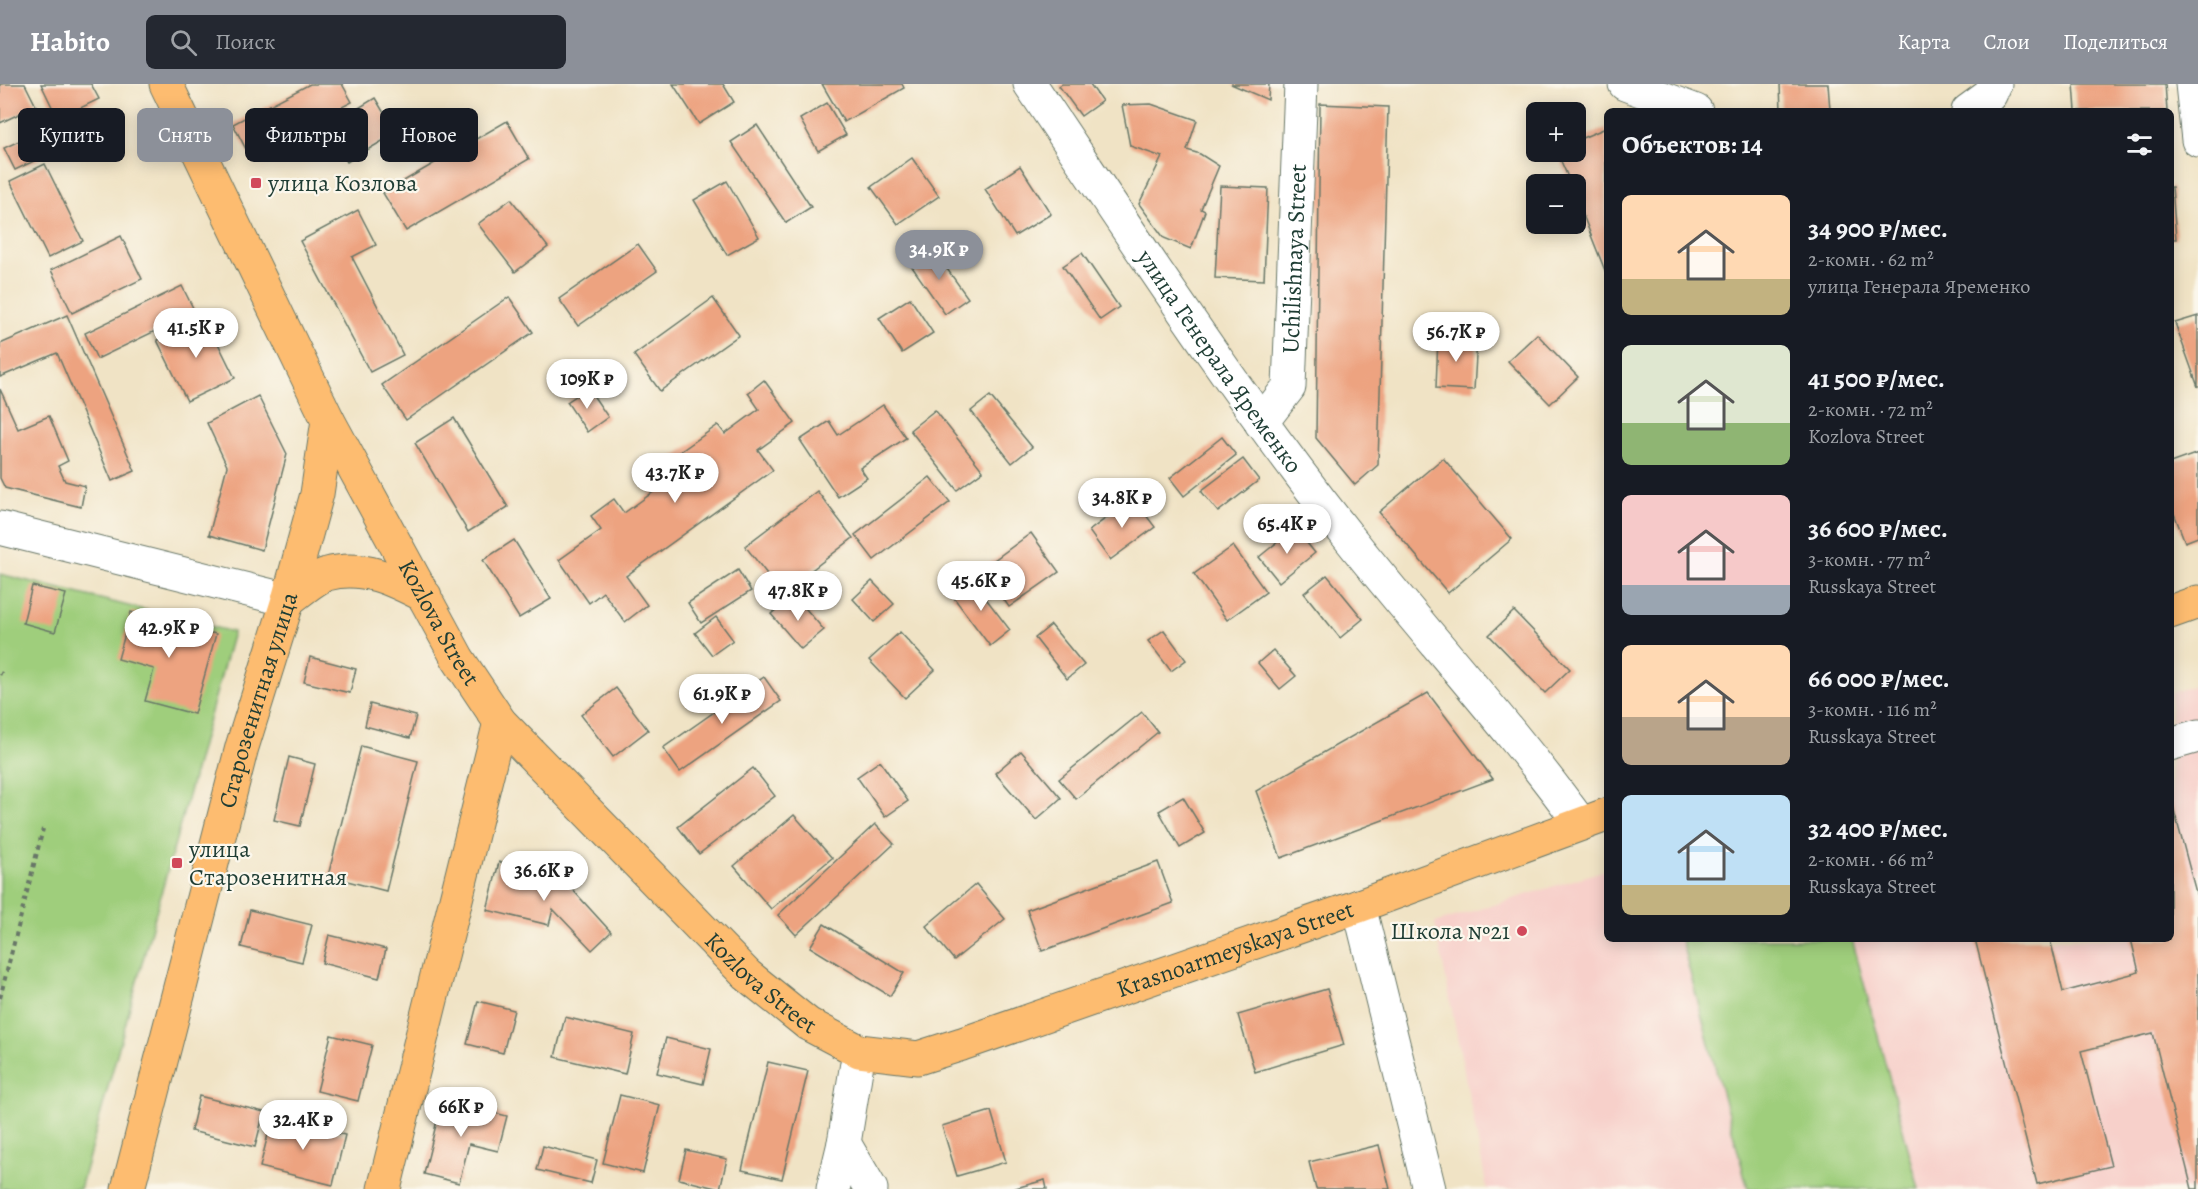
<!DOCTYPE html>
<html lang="ru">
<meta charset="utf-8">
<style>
body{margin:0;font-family:Alegreya,serif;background:#242831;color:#f1f3f6;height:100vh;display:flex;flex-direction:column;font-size:22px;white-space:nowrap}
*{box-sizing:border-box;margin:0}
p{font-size:20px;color:#9ea1a6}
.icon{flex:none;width:33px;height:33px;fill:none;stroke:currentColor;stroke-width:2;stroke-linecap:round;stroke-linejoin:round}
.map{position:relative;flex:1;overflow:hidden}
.panel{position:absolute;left:1604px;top:24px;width:570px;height:834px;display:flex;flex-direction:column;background:#171b24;border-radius:9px;box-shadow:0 3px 15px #0003}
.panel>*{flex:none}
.banner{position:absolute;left:18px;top:24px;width:570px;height:54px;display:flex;gap:12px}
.buttons{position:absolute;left:1526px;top:18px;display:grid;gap:12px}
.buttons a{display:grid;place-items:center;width:60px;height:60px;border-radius:9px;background:#171b24;box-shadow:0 3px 15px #0003;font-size:30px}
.price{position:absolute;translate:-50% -51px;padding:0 14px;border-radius:21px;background:#fff;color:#222;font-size:20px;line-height:39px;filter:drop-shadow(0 2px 3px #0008)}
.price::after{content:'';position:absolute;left:50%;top:36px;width:18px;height:14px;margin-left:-9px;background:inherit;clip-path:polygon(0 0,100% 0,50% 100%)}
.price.on{background:#8c9099;color:#fff}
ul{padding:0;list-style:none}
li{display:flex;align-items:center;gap:18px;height:150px;padding:0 18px}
li span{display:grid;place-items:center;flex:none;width:168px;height:120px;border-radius:9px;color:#555}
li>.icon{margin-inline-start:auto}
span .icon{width:72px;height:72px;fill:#fffc;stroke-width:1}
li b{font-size:26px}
h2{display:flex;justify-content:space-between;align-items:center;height:72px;padding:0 18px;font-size:26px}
.chip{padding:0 21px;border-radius:9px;background:#171b24;box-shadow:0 3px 15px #0003;font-size:21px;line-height:54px}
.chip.on{background:#8c9099;color:#fff}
header{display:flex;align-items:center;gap:36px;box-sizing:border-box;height:84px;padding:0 30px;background:#8c9099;color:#fff}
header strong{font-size:28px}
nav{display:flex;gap:33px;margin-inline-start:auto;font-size:21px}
.search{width:420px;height:54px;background:#242831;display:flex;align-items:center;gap:15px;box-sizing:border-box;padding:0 21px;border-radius:9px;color:#9ea1a6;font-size:22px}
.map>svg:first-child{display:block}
.built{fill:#f7d0ca}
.green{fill:#9fce7c;stroke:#5f8658;stroke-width:1.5}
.building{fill:#eda380}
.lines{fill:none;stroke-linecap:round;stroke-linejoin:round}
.minor-casing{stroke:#687767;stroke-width:35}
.major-casing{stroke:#687767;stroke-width:35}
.path{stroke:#687767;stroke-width:4;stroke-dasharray:4.5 4.5;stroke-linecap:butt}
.minor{stroke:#fff;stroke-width:33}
.major{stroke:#fdbc70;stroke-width:33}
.poi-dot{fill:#d1495b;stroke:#fbf7ec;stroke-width:2}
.labels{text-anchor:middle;stroke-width:4.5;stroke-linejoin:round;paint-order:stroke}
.poi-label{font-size:24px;fill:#1f3d34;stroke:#fbf7ec;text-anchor:start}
.street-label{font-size:24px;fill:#1f3d34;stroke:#fbf7ec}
</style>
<header>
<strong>Habito</strong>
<div class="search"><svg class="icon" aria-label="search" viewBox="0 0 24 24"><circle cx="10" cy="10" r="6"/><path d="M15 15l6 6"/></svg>Поиск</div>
<nav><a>Карта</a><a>Слои</a><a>Поделиться</a></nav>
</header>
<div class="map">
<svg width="2198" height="1105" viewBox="0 0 2198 1105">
<rect width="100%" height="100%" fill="#fbf7ec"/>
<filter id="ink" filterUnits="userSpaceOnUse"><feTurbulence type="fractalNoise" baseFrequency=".0167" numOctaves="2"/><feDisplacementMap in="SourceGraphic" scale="12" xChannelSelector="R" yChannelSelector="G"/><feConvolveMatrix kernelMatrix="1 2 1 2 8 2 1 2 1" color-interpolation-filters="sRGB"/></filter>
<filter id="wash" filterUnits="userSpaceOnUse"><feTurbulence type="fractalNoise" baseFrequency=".008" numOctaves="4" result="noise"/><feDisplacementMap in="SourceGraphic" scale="24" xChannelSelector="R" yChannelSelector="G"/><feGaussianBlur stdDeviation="1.35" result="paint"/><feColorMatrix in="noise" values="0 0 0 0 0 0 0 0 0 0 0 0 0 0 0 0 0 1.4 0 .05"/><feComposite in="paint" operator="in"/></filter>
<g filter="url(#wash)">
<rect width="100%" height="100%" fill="#f0e3c5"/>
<polygon class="built" points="2198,600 2198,1105 1487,1105 1435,839 1606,786 1606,855 2170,855 2171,609"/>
<g class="green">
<polygon points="0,490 233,548 80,1105 0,1105"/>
<polygon points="1681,855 1852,855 1919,1105 1748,1105"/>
</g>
<g id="blocks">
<g class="building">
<polygon points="0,0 25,0 36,22 0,39"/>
<polygon points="41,0 91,0 99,15 58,35"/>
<polygon points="310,0 342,0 352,18 249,71 233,40"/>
<polygon points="673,0 723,0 734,18 699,40"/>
<polygon points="822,0 902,0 904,4 844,38"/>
<polygon points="1062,0 1090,0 1102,17 1081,32 1059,2"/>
<polygon points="1231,0 1269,0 1268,16"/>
<polygon points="1780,0 1828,0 1830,26 1781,27"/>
<polygon points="2074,0 2165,0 2167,27 2076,27"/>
<polygon points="375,14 396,49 347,78 326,44"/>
<polygon points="827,19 846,51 818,67 800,35"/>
<polygon points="1151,20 1197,36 1187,66 1200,70 1219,82 1201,125 1205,127 1191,165 1164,154 1139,120 1162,73 1130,62 1122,21"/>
<polygon points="1320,20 1388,23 1378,381 1355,401 1316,354"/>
<polygon points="507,37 529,75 406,147 383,109"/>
<polygon points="757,41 811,123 786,139 731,58"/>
<polygon points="1606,44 1606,189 1575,111 1575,100 1571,100 1557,68 1575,68 1575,57"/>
<polygon points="42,46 53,68 15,86 4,64"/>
<polygon points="912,74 939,112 898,140 871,103"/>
<polygon points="45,80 83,157 48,174 10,97"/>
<polygon points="1020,82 1051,130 1015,152 985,105"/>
<polygon points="727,97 759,153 727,171 694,116"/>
<polygon points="1220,102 1268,104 1264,196 1215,194"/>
<polygon points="2170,103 2172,103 2176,155 2170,155"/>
<polygon points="511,115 548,163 515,188 478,140"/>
<polygon points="358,126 376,161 352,173 403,271 370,288 300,157"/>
<polygon points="121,152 142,195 72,229 51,186"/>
<polygon points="638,160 657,187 578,242 559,215"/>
<polygon points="932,164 968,214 945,230 910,180"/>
<polygon points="1082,169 1119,223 1100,236 1063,182"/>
<polygon points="182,202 195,228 97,275 85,249"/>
<polygon points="509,213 533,248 406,336 382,301"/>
<polygon points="713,214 739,251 660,307 634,271"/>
<polygon points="910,214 933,249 902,269 879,234"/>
<polygon points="67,231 135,387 112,397 57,269 0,293 0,260"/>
<polygon points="2198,232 2198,303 2175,239"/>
<polygon points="205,233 235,294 187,317 157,256"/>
<polygon points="1537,250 1578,293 1550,320 1508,277"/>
<polygon points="1438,253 1477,255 1474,306 1436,304"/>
<polygon points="764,296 795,339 758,366 773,386 626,492 647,521 625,538 603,508 589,519 559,476 601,446 591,432 614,415 624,429 663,401 653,387 718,341 725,350 759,325 748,309"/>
<polygon points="588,304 608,333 587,348 567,318"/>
<polygon points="0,305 18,345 49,332 68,377 58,382 65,397 85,402 81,423 5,404 0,394"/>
<polygon points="258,312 287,370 262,466 209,451 227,382 207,339"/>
<polygon points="990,312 1032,363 1012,379 971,327"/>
<polygon points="883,321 906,354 860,384 867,394 838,413 800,356 829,337 838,351"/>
<polygon points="935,326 983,387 957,406 910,346"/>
<polygon points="454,334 508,423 468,448 415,359"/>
<polygon points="1222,353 1236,371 1184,412 1170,394"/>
<polygon points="2198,369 2198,453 2185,458 2170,419 2170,379"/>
<polygon points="1443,374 1512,455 1448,509 1379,428"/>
<polygon points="1243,375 1259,396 1218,428 1201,407"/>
<polygon points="930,393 950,418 874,476 855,451"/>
<polygon points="817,407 853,454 782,509 745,462"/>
<polygon points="1133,414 1155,443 1110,476 1089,447"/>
<polygon points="1295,444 1315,469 1279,498 1259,473"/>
<polygon points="1031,449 1059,488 1009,523 982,485"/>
<polygon points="514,456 551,515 519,534 483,476"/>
<polygon points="1233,462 1266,508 1227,536 1194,490"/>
<polygon points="738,486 751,507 701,539 688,519"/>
<polygon points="1327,491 1363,535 1340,554 1304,509"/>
<polygon points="971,495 1010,546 990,562 951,510"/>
<polygon points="872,497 894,520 874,538 853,515"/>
<polygon points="32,502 66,510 55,548 23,539"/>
<polygon points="794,511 824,546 801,565 771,530"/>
<polygon points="1514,527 1570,585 1545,609 1489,551"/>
<polygon points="131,528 216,550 194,630 145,617 154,585 118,575"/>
<polygon points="716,533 733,556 712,571 695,549"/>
<polygon points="1051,541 1084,581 1067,595 1035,554"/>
<polygon points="1164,546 1186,576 1171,587 1148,557"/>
<polygon points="900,548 935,586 905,614 869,576"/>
<polygon points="1273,566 1296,592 1280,605 1258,579"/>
<polygon points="310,573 356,585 350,609 304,598"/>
<polygon points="764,593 781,617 680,688 663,664"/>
<polygon points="616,604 648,646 613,673 581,631"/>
<polygon points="1428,609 1493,695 1281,774 1256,707"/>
<polygon points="370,620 416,632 410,654 365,642"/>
<polygon points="1142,628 1158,648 1076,715 1059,695"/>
<polygon points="361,662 418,677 386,807 328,792"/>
<polygon points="1021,667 1061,714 1036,736 995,689"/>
<polygon points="289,673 315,680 300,742 274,736"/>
<polygon points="880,677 908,717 885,733 857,693"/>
<polygon points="753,684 775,712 699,770 678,743"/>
<polygon points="2170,711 2198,816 2198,1105 2192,1105 2153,949 2081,967 2111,1082 2037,1100 1975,855 2050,855 2063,908 2139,888 2131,855 2170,855"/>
<polygon points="1183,713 1205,749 1180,764 1159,727"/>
<polygon points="794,731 832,774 771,825 734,782"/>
<polygon points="875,740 894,760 796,851 778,831"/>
<polygon points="499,778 561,793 611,848 592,866 553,825 549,841 487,826"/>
<polygon points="1158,778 1173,819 1042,867 1027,826"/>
<polygon points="976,800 1005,835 954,876 926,842"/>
<polygon points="250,826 312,841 302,878 241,863"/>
<polygon points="824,840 904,889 890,912 810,863"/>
<polygon points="329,851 386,865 379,894 322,879"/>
<polygon points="1327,905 1344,961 1255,988 1238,931"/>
<polygon points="478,917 514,926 503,969 467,960"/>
<polygon points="565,933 634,950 625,990 555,973"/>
<polygon points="331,951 372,961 358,1017 317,1007"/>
<polygon points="666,954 711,965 703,1000 657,989"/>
<polygon points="768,978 808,987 782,1095 742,1086"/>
<polygon points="620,1011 660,1021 643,1089 603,1079"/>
<polygon points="199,1012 264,1028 255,1063 191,1047"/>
<polygon points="442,1016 507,1032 498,1067 469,1060 459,1099 424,1090"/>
<polygon points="991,1027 1006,1078 957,1092 942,1042"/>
<polygon points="272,1034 345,1051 333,1101 260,1083"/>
<polygon points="1379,1061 1390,1105 1316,1105 1309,1078"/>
<polygon points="543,1062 597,1076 591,1099 537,1086"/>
<polygon points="686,1066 727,1075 720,1105 679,1095"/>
<polygon points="1045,1096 1047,1105 1017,1105 1016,1104"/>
</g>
</g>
</g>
<g filter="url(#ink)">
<use href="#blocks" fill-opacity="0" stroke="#687767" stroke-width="1.5"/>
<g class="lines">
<g class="minor-casing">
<g id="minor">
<path id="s1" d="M1030 0C1134 154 1235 310 1350 455 1426 551 1509 641 1581 740"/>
<polyline points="1625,0 1696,27"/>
<polyline points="2192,0 2198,56"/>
<polyline points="1968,27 1990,11 1995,0"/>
<path id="s2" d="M1261 339 1289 303 1301 0"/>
<polyline points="0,444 288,516"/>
<polyline points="2170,660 2198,652"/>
<polyline points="1359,822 1429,1105"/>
<polyline points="844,1059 871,1105"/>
<polyline points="833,1105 844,1059 859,967"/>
</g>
</g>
<g class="major-casing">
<g id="major">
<path id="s3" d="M166 0 328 336 458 575 500 638 747 891 808 940 859 967 918 974 962 960 1359 822 1606 731"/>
<path d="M288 516C300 508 314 494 327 490 363 480 394 496 425 512"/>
<polyline points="2170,528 2198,518"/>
<path id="s4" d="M128 1105 242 663 288 516 317 410 328 336"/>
<polyline points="384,1105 500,638"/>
</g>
</g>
<g class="path">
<polyline points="0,589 2,590"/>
<polyline points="0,914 43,745"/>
</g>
<use href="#minor" class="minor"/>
<use href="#major" class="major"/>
</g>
</g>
<g class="poi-dot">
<rect x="250" y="93" width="12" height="12" rx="3"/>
<rect x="171" y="773" width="12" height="12" rx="3"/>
<circle cx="1522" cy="847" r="6"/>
</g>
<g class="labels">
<g class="poi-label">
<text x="268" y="107">улица Козлова</text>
<text x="189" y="773">улица<tspan x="189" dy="28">Старозенитная</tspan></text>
<text x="1510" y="855" text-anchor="end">Школа №21</text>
</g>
<g class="street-label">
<text dy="8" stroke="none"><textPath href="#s2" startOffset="174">Uchilishnaya Street</textPath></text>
<text dy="8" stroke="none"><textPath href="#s1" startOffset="336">улица Генерала Яременко</textPath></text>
<text dy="8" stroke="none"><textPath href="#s3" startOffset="604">Kozlova Street</textPath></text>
<text dy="8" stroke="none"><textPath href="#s4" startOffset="506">Старозенитная улица</textPath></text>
<text dy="8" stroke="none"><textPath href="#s3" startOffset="1605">Krasnoarmeyskaya Street</textPath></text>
<text dy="8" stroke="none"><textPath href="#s3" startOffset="1090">Kozlova Street</textPath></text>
</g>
</g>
</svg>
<div class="buttons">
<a>+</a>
<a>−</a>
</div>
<b class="price on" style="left:939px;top:197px">34.9K ₽</b>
<b class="price" style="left:196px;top:275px">41.5K ₽</b>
<b class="price" style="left:1456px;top:279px">56.7K ₽</b>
<b class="price" style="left:587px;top:326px">109K ₽</b>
<b class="price" style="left:675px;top:420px">43.7K ₽</b>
<b class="price" style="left:1122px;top:445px">34.8K ₽</b>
<b class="price" style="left:1287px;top:471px">65.4K ₽</b>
<b class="price" style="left:981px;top:528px">45.6K ₽</b>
<b class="price" style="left:798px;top:538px">47.8K ₽</b>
<b class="price" style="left:169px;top:575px">42.9K ₽</b>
<b class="price" style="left:722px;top:641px">61.9K ₽</b>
<b class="price" style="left:544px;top:818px">36.6K ₽</b>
<b class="price" style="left:461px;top:1054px">66K ₽</b>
<b class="price" style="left:303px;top:1067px">32.4K ₽</b>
<div class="banner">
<a class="chip">Купить</a>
<a class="chip on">Снять</a>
<a class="chip">Фильтры</a>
<a class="chip">Новое</a>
</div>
<section class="panel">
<h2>Объектов: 14<svg class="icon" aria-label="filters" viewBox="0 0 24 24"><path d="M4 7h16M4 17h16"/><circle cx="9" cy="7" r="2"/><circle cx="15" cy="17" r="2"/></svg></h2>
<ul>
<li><span style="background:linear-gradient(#ffd9b3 70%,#c2b280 0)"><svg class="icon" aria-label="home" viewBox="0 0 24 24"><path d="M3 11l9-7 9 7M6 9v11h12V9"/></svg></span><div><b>34 900 ₽/мес.</b><p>2-комн. · 62 m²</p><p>улица Генерала Яременко</p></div></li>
<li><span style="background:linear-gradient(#dfe7d0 65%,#8fb573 0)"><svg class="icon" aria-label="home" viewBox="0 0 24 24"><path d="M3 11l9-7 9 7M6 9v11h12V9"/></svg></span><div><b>41 500 ₽/мес.</b><p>2-комн. · 72 m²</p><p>Kozlova Street</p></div></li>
<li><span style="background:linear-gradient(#f6c9c9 75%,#9aa5b1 0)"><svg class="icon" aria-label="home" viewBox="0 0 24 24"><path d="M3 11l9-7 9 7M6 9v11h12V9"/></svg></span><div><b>36 600 ₽/мес.</b><p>3-комн. · 77 m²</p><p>Russkaya Street</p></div></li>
<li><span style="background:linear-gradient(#ffd9b3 60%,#b9a48a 0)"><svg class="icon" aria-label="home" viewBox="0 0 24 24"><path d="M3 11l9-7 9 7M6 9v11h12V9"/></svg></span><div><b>66 000 ₽/мес.</b><p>3-комн. · 116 m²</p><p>Russkaya Street</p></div></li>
<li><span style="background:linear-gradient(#bfe0f5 75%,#c2b280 0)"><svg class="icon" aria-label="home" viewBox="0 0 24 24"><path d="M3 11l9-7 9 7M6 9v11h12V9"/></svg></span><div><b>32 400 ₽/мес.</b><p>2-комн. · 66 m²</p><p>Russkaya Street</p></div></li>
</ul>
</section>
</div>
